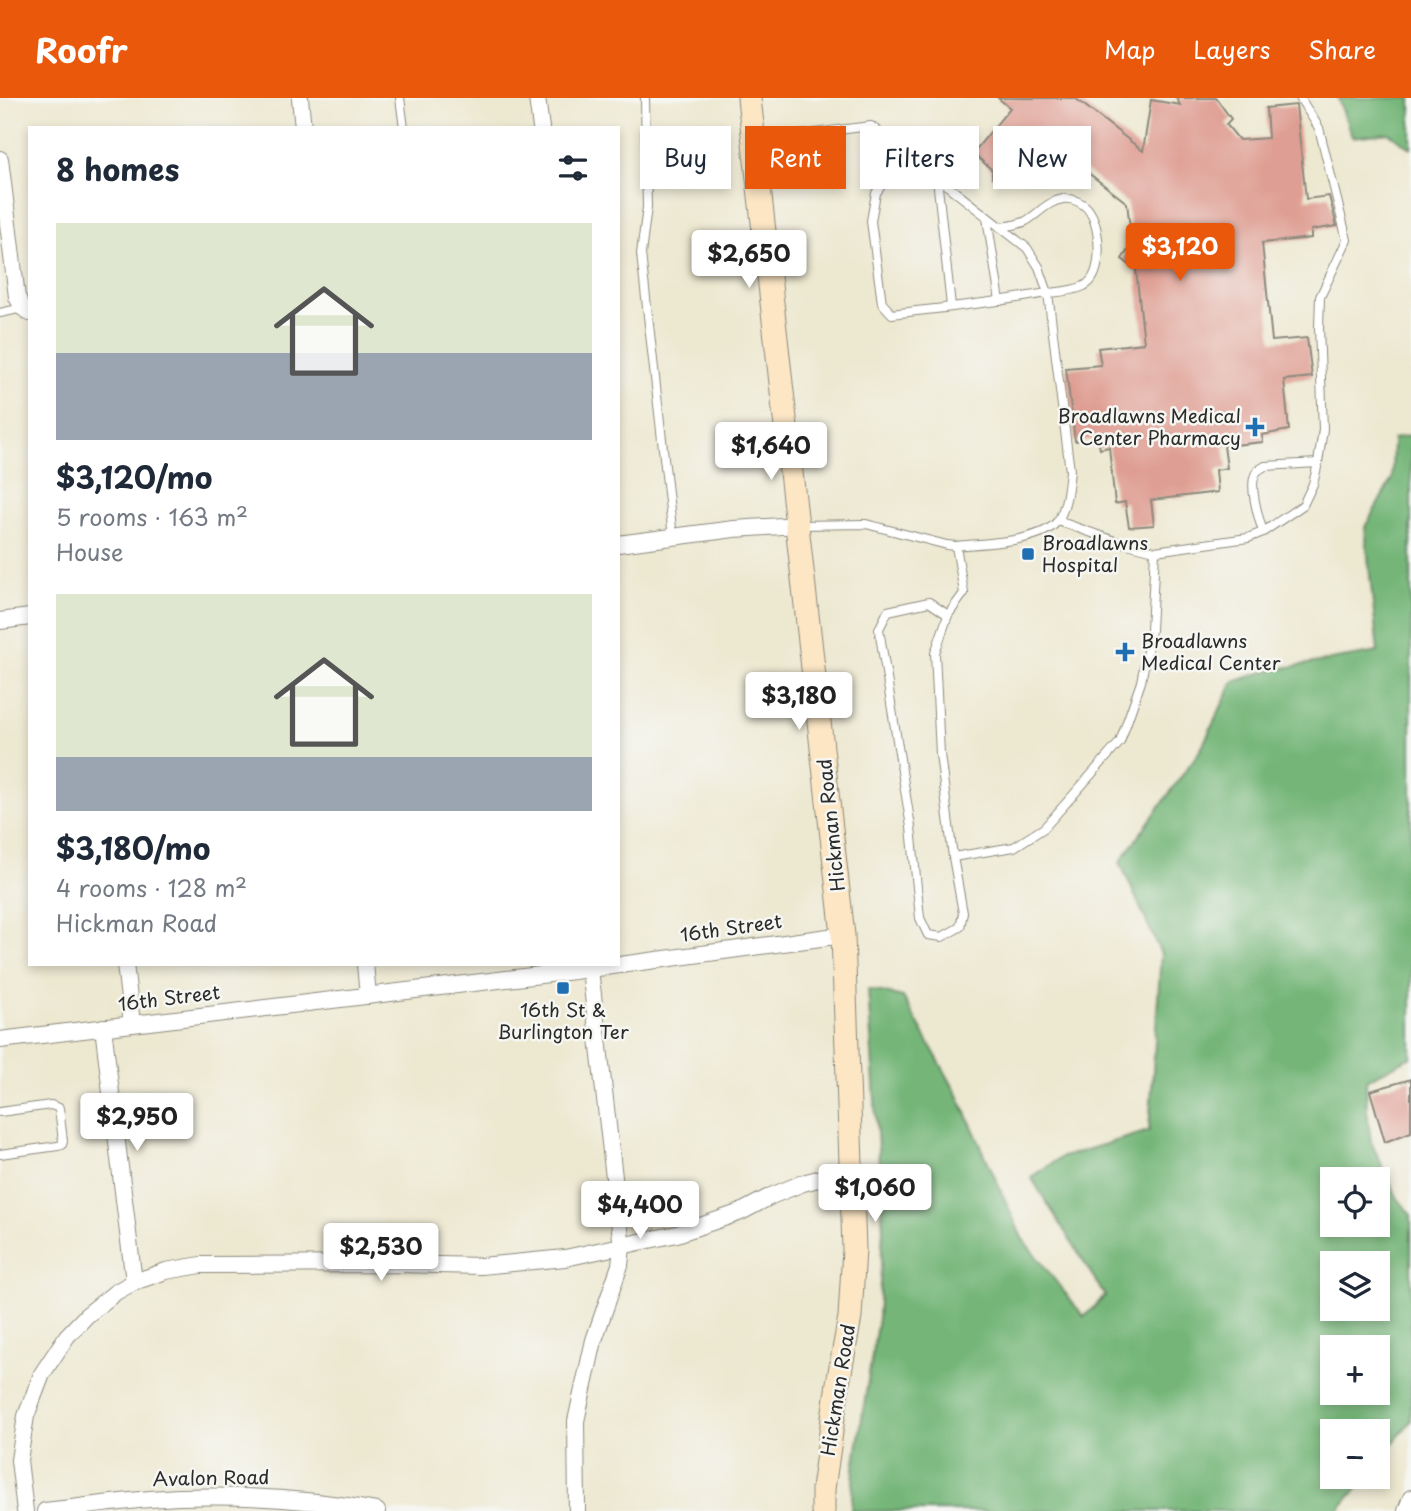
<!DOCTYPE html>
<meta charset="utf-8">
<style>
body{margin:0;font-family:"Playpen Sans",sans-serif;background:#f2f2f3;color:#1f2937;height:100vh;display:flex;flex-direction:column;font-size:26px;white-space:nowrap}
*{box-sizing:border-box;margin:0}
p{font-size:23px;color:#747a83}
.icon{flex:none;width:38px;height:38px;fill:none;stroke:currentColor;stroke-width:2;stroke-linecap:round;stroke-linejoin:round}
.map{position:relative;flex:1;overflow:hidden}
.side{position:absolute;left:28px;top:28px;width:592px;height:840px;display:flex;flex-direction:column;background:#fff;border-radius:0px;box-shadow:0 4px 10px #0003}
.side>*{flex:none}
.guide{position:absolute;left:640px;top:28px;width:665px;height:63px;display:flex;gap:14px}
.controls{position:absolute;left:1320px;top:1069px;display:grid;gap:14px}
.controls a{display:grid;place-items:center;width:70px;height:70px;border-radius:0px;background:#fff;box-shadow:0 4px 10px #0003;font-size:35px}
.price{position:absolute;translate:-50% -60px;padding:0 16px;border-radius:7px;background:#fff;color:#222;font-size:23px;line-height:46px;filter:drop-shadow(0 2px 4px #0008)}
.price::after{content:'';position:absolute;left:50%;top:42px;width:21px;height:16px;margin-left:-10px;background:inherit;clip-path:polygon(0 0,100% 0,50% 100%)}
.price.active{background:#ea580c;color:#fff}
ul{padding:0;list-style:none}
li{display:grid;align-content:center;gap:14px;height:371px;padding:0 28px}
li span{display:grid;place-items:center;height:217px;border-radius:0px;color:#555}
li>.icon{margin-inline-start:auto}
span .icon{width:126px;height:126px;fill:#fffc;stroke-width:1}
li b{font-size:30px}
h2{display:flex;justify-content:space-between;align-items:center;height:84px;padding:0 28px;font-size:30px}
.tag{padding:0 24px;border-radius:0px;background:#fff;box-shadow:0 4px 10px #0003;font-size:24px;line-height:63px}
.tag.active{background:#ea580c;color:#fff}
header{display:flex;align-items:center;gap:42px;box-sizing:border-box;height:98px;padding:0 35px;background:#ea580c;color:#fff}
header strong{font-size:33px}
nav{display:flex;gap:38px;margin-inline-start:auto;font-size:24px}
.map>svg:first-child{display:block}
.forest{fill:#74b678;stroke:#507052;stroke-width:2;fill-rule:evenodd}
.building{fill:#df9e93}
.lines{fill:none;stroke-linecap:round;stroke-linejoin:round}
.lane-casing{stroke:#8c8a7e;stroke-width:10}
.street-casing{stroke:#8c8a7e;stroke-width:18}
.secondary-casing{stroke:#8c8a7e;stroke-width:25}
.lane{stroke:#fff;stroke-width:8}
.street{stroke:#fff;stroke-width:16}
.secondary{stroke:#fce6c4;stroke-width:23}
.poi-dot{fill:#1f6fb2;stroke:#f6f6f2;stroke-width:2.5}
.labels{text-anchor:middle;stroke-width:5;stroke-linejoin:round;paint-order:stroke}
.poi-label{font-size:19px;fill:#2b2b2b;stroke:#f6f6f2;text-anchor:start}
.street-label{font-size:19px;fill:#2b2b2b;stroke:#f6f6f2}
</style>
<header>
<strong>Roofr</strong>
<nav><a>Map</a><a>Layers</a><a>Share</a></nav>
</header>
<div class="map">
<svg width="1411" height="1413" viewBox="0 0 1411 1413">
<rect width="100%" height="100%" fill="#f6f6f2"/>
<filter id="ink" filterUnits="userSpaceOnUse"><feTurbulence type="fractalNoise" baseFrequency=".0143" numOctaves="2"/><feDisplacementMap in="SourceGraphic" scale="14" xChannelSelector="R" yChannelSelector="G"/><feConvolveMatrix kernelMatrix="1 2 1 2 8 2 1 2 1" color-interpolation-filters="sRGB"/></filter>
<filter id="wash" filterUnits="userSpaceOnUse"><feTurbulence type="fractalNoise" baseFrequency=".00686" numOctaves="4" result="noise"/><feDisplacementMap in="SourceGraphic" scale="28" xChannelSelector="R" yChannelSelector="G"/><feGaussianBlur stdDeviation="1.57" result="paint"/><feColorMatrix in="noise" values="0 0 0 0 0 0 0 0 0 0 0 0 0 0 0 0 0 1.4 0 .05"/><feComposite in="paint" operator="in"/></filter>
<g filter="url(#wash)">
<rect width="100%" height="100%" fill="#ede8d0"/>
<g class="forest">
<polygon points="1338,0 1411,0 1411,50 1389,35 1352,39"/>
<path d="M1411 337V960L1407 961 1366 982 1367 1012 1371 1044 1397 1099 1411 1117V1323L1377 1365V1334H1332V1379H1366L1338 1413H851L854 1370 878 1220 883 1131 868 891 903 899 959 999 1022 1140 1084 1219 1105 1198 1031 1079 1060 1060 1149 1033 1161 856 1120 764 1201 651 1233 584 1266 573 1378 554 1365 429 1392 381 1393 341ZM1332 1082H1377V1127H1332ZM1332 1166H1377V1211H1332ZM1332 1250H1377V1295H1332Z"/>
</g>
<g id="blocks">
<g class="building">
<polygon points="998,0 1075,0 1143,53 1151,2 1180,7 1176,0 1216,0 1231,21 1226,26 1239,42 1268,40 1266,10 1296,7 1306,101 1329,98 1337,128 1311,132 1311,140 1262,145 1272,243 1307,240 1312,279 1284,282 1289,332 1262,337 1263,344 1224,348 1227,370 1216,372 1218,394 1151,402 1154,427 1129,429 1125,404 1115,406 1109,349 1100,351 1098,341 1075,343 1066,270 1101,267 1098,250 1144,245 1136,172 1122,161 1132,146 1127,105 1078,67 992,79 992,72 973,55 1010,10"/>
<polygon points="1411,981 1411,1034 1385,1044 1370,993"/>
</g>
</g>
</g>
<g filter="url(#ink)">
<use href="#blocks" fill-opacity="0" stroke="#8c8a7e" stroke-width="2"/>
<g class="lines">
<g class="lane-casing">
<g id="lane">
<polyline points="400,0 404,30"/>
<polyline points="645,0 647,109 641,156 673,439"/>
<path d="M757 42 871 28 1027 150 1039 169 1048 195 1070 373C1068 389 1067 406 1059 421 1044 445 982 445 956 448L947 447 866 426 798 427"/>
<path d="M905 54 876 95 871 123 882 205 892 216C942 210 992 205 1041 196 1055 194 1071 194 1084 188 1104 178 1101 131 1090 114 1085 105 1073 100 1063 101 1048 103 1038 116 1026 123 1018 127 1008 128 1000 129"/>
<polyline points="937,80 951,208"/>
<polyline points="987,120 1000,203"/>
<polyline points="0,215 23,210"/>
<polyline points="1058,423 1115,443 1155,453 1248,440 1263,434 1303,407 1313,386 1318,365 1323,331 1319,229 1320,199 1347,142 1319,30 1300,0"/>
<path d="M1263 434C1259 421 1248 387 1256 375 1258 371 1261 371 1265 368L1318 365"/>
<polyline points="956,448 964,495 948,517 935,555 940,656 953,759 1014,749 1044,730 1120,644 1141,584 1151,532 1155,453"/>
<polyline points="948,517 929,504 888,513 879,531 911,729 920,820 928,837 942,839 960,829 963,815 953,759"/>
<polyline points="0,1014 51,1007 59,1010 63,1043 62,1047 58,1048 0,1056"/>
</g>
</g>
<g class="street-casing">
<g id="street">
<polyline points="300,0 303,30"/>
<polyline points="537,0 541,30"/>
<polyline points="0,61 17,199 23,210 30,215"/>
<polyline points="618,446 734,431 798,427"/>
<polyline points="0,523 30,519"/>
<polyline points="125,866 132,926"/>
<polyline points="365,866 368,898"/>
<polyline points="103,929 134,1184"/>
<polyline points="0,942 590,871 843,837"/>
<polyline points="25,1413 19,1362 26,1318 42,1276 67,1238 87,1217 116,1194 134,1184 166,1173 201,1167 396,1166 481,1168 565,1160 677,1136 741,1114 771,1098 803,1085 851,1072"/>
<path d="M45 1413C89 1408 134 1401 179 1399 245 1397 312 1401 377 1413"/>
<polyline points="577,1413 576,1323 594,1242 620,1167 622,1149 590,871"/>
<polyline points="1406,1413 1411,1400"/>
</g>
</g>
<g class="secondary-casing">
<polyline id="secondary" points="749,0 843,837 854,1151 850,1219 838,1285 823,1391 823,1413"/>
</g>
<use href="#lane" class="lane"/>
<use href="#street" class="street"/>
<use href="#secondary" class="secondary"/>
</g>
</g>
<g class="poi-dot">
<path d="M1251.5 318.5h7v7h7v7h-7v7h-7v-7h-7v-7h7z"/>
<rect x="1021" y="449" width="14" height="14" rx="3.5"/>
<path d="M1121.5 543.5h7v7h7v7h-7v7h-7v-7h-7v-7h7z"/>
<rect x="556" y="883" width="14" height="14" rx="3.5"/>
</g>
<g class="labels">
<g class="poi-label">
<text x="1241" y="325" text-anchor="end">Broadlawns Medical<tspan x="1241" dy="22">Center Pharmacy</tspan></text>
<text x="1042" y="452">Broadlawns<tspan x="1042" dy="22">Hospital</tspan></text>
<text x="1141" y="550">Broadlawns<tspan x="1141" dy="22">Medical Center</tspan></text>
<text x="563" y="919" text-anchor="middle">16th St &amp;<tspan x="563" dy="22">Burlington Ter</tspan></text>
</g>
<g class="street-label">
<text transform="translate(831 727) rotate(-96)" y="7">Hickman Road</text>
<text transform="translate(731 830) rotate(-8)" y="7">16th Street</text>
<text transform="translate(169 900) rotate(-7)" y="7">16th Street</text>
<text transform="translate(838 1292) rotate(-81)" y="7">Hickman Road</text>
<text transform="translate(211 1380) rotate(-1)" y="7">Avalon Road</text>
</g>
</g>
</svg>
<div class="controls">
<a><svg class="icon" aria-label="locate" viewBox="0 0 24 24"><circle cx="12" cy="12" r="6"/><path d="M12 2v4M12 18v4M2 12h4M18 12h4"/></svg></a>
<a><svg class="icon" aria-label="layers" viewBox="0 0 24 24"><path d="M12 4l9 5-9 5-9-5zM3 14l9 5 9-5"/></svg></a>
<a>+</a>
<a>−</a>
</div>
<b class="price active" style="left:1180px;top:185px">$3,120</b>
<b class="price" style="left:749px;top:192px">$2,650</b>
<b class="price" style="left:771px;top:384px">$1,640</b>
<b class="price" style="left:799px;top:634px">$3,180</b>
<b class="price" style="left:137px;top:1055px">$2,950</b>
<b class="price" style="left:875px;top:1126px">$1,060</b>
<b class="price" style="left:640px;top:1143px">$4,400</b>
<b class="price" style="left:381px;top:1185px">$2,530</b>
<div class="guide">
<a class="tag">Buy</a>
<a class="tag active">Rent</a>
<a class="tag">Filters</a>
<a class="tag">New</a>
</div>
<section class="side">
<h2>8 homes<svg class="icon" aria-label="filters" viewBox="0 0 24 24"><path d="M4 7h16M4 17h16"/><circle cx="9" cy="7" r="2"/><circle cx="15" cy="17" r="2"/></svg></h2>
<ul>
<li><span style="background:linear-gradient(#dfe7d0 60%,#9aa5b1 0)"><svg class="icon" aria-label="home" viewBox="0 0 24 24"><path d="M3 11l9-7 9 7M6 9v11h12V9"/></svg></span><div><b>$3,120/mo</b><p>5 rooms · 163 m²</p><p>House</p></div></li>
<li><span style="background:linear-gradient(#dfe7d0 75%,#9aa5b1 0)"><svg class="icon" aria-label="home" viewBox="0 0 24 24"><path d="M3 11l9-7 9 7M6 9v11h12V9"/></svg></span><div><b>$3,180/mo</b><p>4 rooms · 128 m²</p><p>Hickman Road</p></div></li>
</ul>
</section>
</div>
